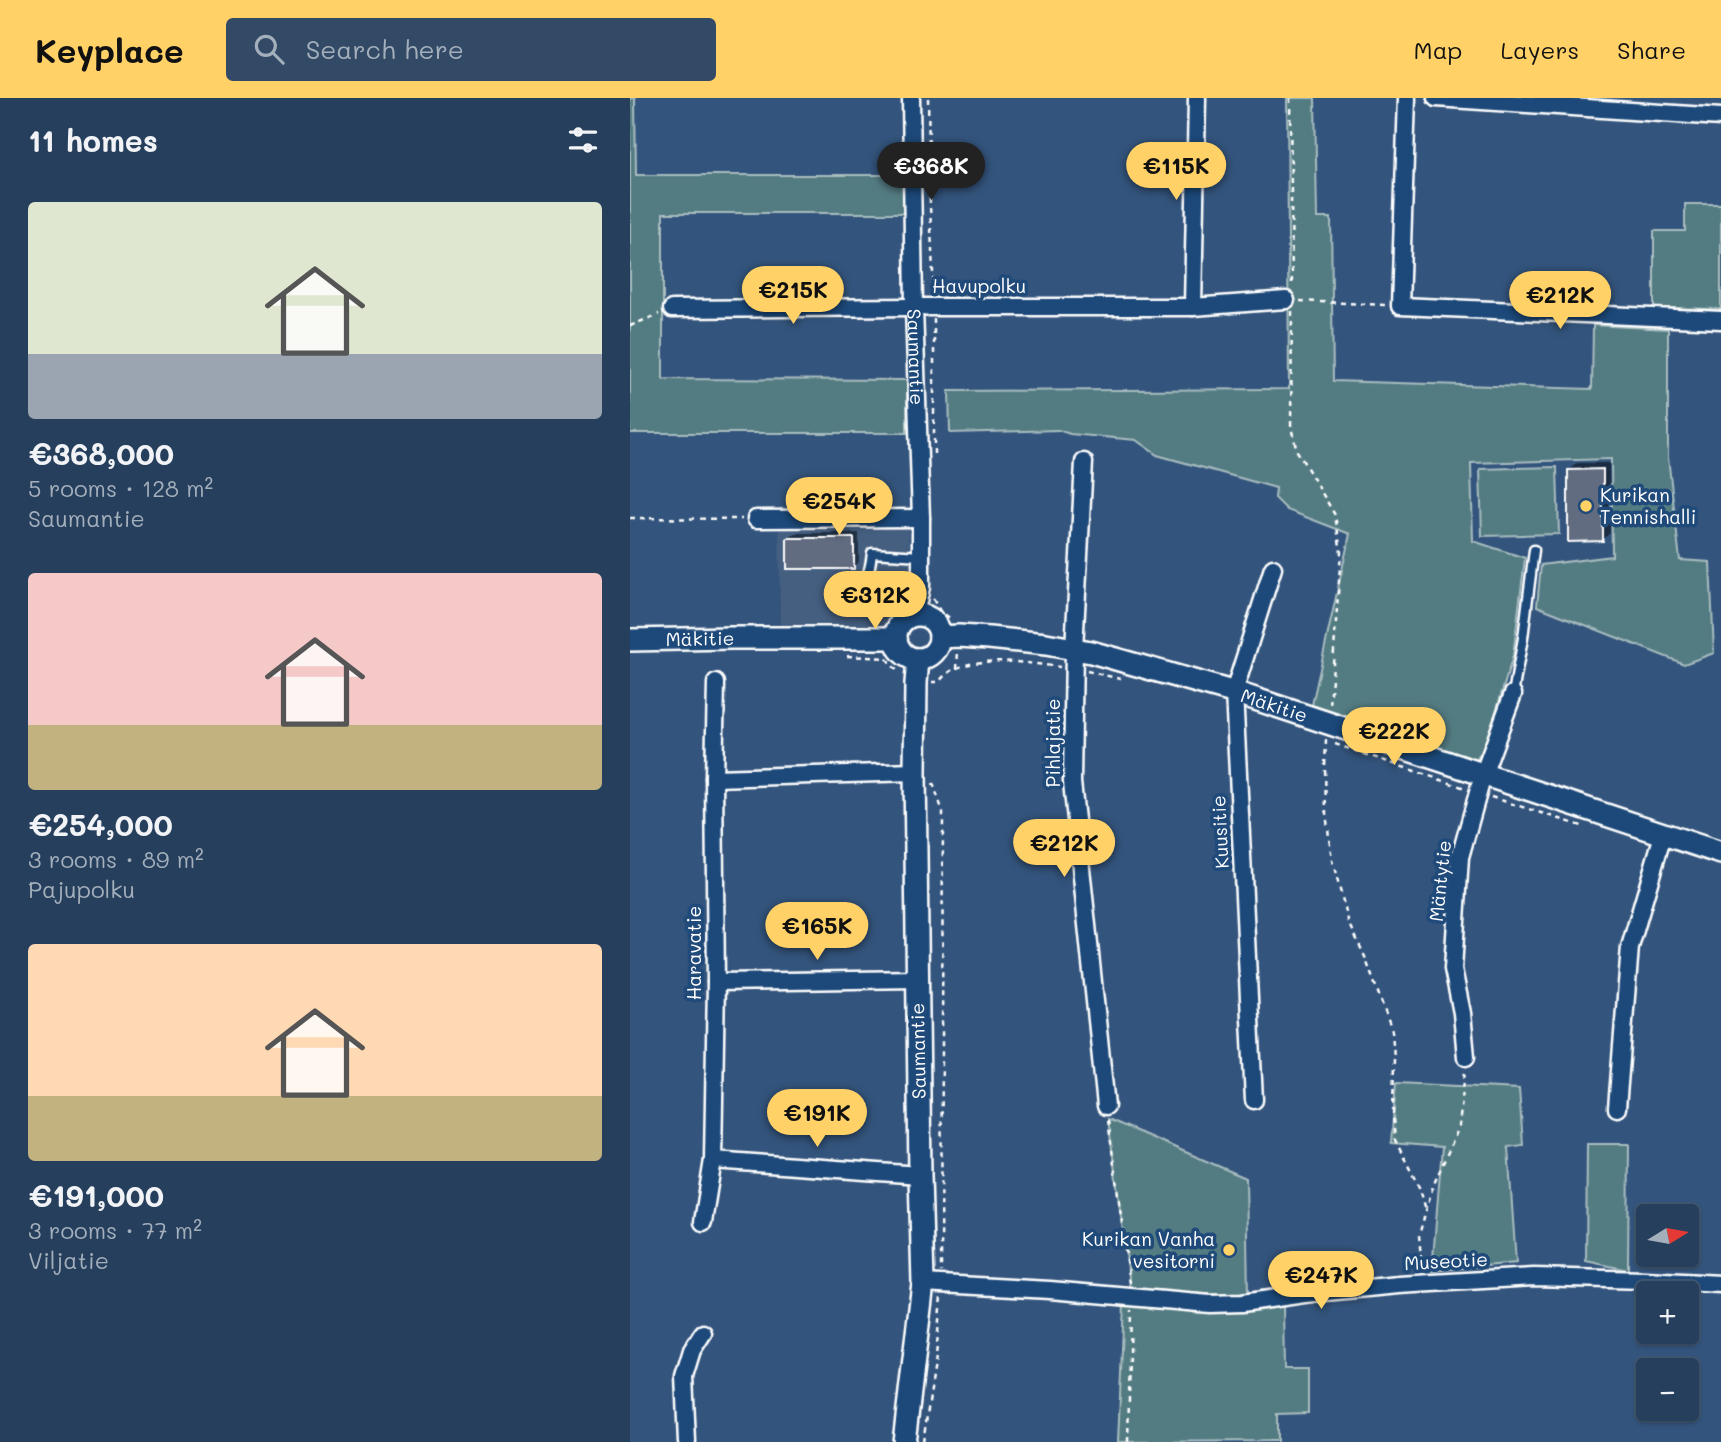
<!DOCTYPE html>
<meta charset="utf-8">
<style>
body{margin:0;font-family:Mali,sans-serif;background:#324a66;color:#f1f3f6;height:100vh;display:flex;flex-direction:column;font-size:26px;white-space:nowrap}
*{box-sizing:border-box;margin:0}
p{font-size:23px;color:#a4afbc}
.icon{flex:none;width:38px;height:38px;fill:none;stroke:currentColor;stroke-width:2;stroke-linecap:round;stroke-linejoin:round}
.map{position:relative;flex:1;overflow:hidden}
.drawer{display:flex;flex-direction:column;background:#263f5d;width:630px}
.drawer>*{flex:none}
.needle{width:46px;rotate:79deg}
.fabs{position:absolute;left:1006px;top:1106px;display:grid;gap:14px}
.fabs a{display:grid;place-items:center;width:63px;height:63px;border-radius:7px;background:#263f5d;box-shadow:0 2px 5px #0004,0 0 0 2px #425872;font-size:35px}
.price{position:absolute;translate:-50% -60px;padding:0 16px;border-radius:24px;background:#ffd166;color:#111;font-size:23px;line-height:46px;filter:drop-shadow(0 2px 4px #0008)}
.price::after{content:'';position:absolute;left:50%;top:42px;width:21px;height:16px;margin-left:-10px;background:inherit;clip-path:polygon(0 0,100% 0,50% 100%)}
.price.on{background:#222;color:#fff}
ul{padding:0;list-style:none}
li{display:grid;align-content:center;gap:14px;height:371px;padding:0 28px}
li span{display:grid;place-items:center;height:217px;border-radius:7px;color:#555}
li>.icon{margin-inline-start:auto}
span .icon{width:126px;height:126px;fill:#fffc;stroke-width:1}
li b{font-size:30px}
h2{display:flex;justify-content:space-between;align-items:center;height:84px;padding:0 28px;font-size:30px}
header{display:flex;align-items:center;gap:42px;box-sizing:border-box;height:98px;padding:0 35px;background:#ffd166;color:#111}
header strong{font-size:33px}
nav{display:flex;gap:38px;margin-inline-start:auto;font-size:24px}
.search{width:490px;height:63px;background:#324a66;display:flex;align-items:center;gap:18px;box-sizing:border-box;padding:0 24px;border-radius:7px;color:#a4afbc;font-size:26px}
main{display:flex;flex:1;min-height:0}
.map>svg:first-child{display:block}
.built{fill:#455e81}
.green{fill:#537b82;stroke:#a9bdc0;stroke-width:2}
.shadow{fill:#0007}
.building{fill:#626c81;stroke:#fff;stroke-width:2}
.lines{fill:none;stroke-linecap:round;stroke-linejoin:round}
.lane-casing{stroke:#fff;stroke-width:13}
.street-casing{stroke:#fff;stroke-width:21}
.secondary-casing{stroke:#fff;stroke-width:26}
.path{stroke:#fff;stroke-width:2.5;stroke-dasharray:5 5;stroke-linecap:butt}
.lane{stroke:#1f4a7a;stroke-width:8}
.street{stroke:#1f4a7a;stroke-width:16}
.secondary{stroke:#1f4a7a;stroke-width:21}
.poi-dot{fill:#ffd166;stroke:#1f4a7a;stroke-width:2.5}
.labels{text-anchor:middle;stroke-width:7;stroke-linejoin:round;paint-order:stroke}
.street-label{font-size:19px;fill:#fff;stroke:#1f4a7a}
.poi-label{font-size:19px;fill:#fff;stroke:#1f4a7a;text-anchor:start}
</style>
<header>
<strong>Keyplace</strong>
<div class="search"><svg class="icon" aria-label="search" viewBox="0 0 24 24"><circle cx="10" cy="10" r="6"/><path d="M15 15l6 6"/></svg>Search here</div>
<nav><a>Map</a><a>Layers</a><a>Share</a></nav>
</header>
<main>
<section class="drawer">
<h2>11 homes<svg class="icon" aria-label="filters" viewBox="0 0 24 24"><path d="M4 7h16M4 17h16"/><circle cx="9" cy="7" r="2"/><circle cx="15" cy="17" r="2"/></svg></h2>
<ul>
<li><span style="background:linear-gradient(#dfe7d0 70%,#9aa5b1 0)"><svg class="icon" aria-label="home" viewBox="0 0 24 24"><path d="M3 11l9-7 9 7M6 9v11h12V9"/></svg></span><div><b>€368,000</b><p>5 rooms · 128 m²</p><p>Saumantie</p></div></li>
<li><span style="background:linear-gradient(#f6c9c9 70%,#c2b280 0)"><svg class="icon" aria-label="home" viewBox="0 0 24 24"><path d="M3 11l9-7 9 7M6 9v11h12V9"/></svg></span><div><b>€254,000</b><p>3 rooms · 89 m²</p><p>Pajupolku</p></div></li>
<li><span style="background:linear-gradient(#ffd9b3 70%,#c2b280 0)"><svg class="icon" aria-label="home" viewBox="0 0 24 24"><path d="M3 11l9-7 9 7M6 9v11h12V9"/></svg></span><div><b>€191,000</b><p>3 rooms · 77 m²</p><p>Viljatie</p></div></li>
</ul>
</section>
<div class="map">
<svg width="1091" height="1344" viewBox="0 0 1091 1344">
<rect width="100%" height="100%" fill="#33547c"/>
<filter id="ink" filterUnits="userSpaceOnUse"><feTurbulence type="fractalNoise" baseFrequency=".0143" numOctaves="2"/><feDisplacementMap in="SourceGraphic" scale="14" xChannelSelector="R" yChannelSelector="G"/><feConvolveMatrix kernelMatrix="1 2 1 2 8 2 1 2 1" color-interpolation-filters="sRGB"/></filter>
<g filter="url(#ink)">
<polygon class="built" points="149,409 278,409 280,490 276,506 268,517 256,526 242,528 150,529"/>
<g class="green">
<polygon points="0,0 5,0 6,77 275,77 276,115 33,115 33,281 277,282 277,335 0,335"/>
<polygon points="657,0 685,0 687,120 701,120 703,283 962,291 963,227 1038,231 1038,359 1050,462 1080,464 1084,555 1054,566 907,508 911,467 982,458 981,361 841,365 843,443 895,460 883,558 855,649 846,662 682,607 720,436 657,412 645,400 646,390 527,357 506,342 440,336 428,332 320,335 319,293 659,291"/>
<polygon points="1055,106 1091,106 1091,211 1024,210 1024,133 1055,133"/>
<polygon points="927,369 929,436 852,438 850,371"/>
<polygon points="766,985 889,991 893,1047 878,1049 886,1165 802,1173 812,1049 761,1045"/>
<polygon points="478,1021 616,1080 618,1197 501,1194"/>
<polygon points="957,1046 999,1046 998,1172 956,1163"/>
<polygon points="494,1205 609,1213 653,1207 654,1271 678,1271 678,1315 647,1316 647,1343 488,1344"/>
</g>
<g class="shadow">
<polygon points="947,365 979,365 980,435 972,442 940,372"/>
<polygon points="164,435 229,435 229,464 224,469 159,440"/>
</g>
<g class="building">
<polygon points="973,371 973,443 938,444 938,372"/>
<rect x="157" y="440" width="67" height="31"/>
</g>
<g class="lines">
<g class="lane-casing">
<g id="lane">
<path d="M207 490C236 489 239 481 242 455L291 458"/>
<polyline points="883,596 893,540 904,452"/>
</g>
</g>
<g class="street-casing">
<g id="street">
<path id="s1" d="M281 0 284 209 291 420V489L285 517"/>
<polyline points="777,0 770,208 1091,222"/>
<polyline points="806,0 1091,19"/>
<polyline points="563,209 567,0"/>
<polyline points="42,211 284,209 563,209 656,202"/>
<polyline points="454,364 444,551 442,684 476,1008"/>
<polyline points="126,421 291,420"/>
<polyline points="84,680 285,674"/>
<polyline points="86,884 288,881"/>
<polyline points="836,959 832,915 823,871 830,759 853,677 883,596"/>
<polyline points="624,1002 604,594 643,470"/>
<polyline points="987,1010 1000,849 1033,737"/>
<polyline points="83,1062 290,1077"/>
<polyline points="73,1124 83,1062 86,884 84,680 86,585"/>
<polyline points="293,1185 420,1192 580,1206 612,1205 674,1196 769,1187 904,1179 1015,1182 1091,1186"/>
<polyline points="57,1344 54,1278 62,1252 73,1235"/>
</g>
</g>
<g class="secondary-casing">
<g id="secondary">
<circle cx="288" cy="539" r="22"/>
<path id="s2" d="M310 539 329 538 359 540 416 546 461 554 613 597 1091 755"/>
<path id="s3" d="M0 542 102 540H266"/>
<polyline points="274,1344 293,1185 290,1077 285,674 286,585 288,561"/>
</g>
</g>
<g class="path">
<polyline points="298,0 300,108 304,197"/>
<polyline points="660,0 662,189"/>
<polyline points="670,203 757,207"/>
<polyline points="662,213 661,329 667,353 705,417 711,454 700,608"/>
<polyline points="304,221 304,361"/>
<polyline points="0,228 29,216"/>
<polyline points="0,420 112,421"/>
<polyline points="303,501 310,513 321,521"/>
<polyline points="217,558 256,560 269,575"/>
<polyline points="327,571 328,553"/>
<polyline points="457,573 495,582"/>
<path d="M302 584H309C331 553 397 565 430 569"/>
<polyline points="696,642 695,669 696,715 702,762 718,822 735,859 762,933 764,959 763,1020 765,1042 790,1091 796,1112"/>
<polyline points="705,646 835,690"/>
<polyline points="303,685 313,714 311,1174"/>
<polyline points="861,699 955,729"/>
<polyline points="478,1022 500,1185"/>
<polyline points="792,1172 789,1137 803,1088 829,1029 835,973"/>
<polyline points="293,1344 306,1259 311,1198"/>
<polyline points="498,1344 501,1212"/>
</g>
<use href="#lane" class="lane"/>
<use href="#street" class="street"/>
<use href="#secondary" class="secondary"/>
</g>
</g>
<g class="poi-dot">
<circle cx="956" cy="408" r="7"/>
<circle cx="599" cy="1152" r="7"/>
</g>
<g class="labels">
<g class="street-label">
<text x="349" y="195">Havupolku</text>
<text dy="7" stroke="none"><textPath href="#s1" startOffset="259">Saumantie</textPath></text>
<text dy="7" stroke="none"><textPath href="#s3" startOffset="70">Mäkitie</textPath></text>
<text dy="7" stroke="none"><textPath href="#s2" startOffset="343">Mäkitie</textPath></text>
<text transform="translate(423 645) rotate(-90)" y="7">Pihlajatie</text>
<text transform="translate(590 734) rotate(-93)" y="7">Kuusitie</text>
<text transform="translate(810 783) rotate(-84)" y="7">Mäntytie</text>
<text transform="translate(64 855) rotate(-90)" y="7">Haravatie</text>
<text transform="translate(288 953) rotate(-91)" y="7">Saumantie</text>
<text transform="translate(816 1163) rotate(-3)" y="7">Museotie</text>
</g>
<g class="poi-label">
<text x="970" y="404">Kurikan<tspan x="970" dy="22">Tennishalli</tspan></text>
<text x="585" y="1148" text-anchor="end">Kurikan Vanha<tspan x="585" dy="22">vesitorni</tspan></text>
</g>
</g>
</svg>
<div class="fabs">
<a><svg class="needle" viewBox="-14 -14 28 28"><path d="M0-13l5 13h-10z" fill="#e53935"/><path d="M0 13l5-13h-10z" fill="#a4afbc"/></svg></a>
<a>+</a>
<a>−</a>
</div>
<b class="price on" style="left:301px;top:104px">€368K</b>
<b class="price" style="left:546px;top:104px">€115K</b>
<b class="price" style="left:163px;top:228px">€215K</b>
<b class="price" style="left:930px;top:233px">€212K</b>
<b class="price" style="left:209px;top:439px">€254K</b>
<b class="price" style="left:245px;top:533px">€312K</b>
<b class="price" style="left:764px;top:669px">€222K</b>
<b class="price" style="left:434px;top:781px">€212K</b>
<b class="price" style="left:187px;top:864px">€165K</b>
<b class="price" style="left:187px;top:1051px">€191K</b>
<b class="price" style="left:691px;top:1213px">€247K</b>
</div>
</main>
